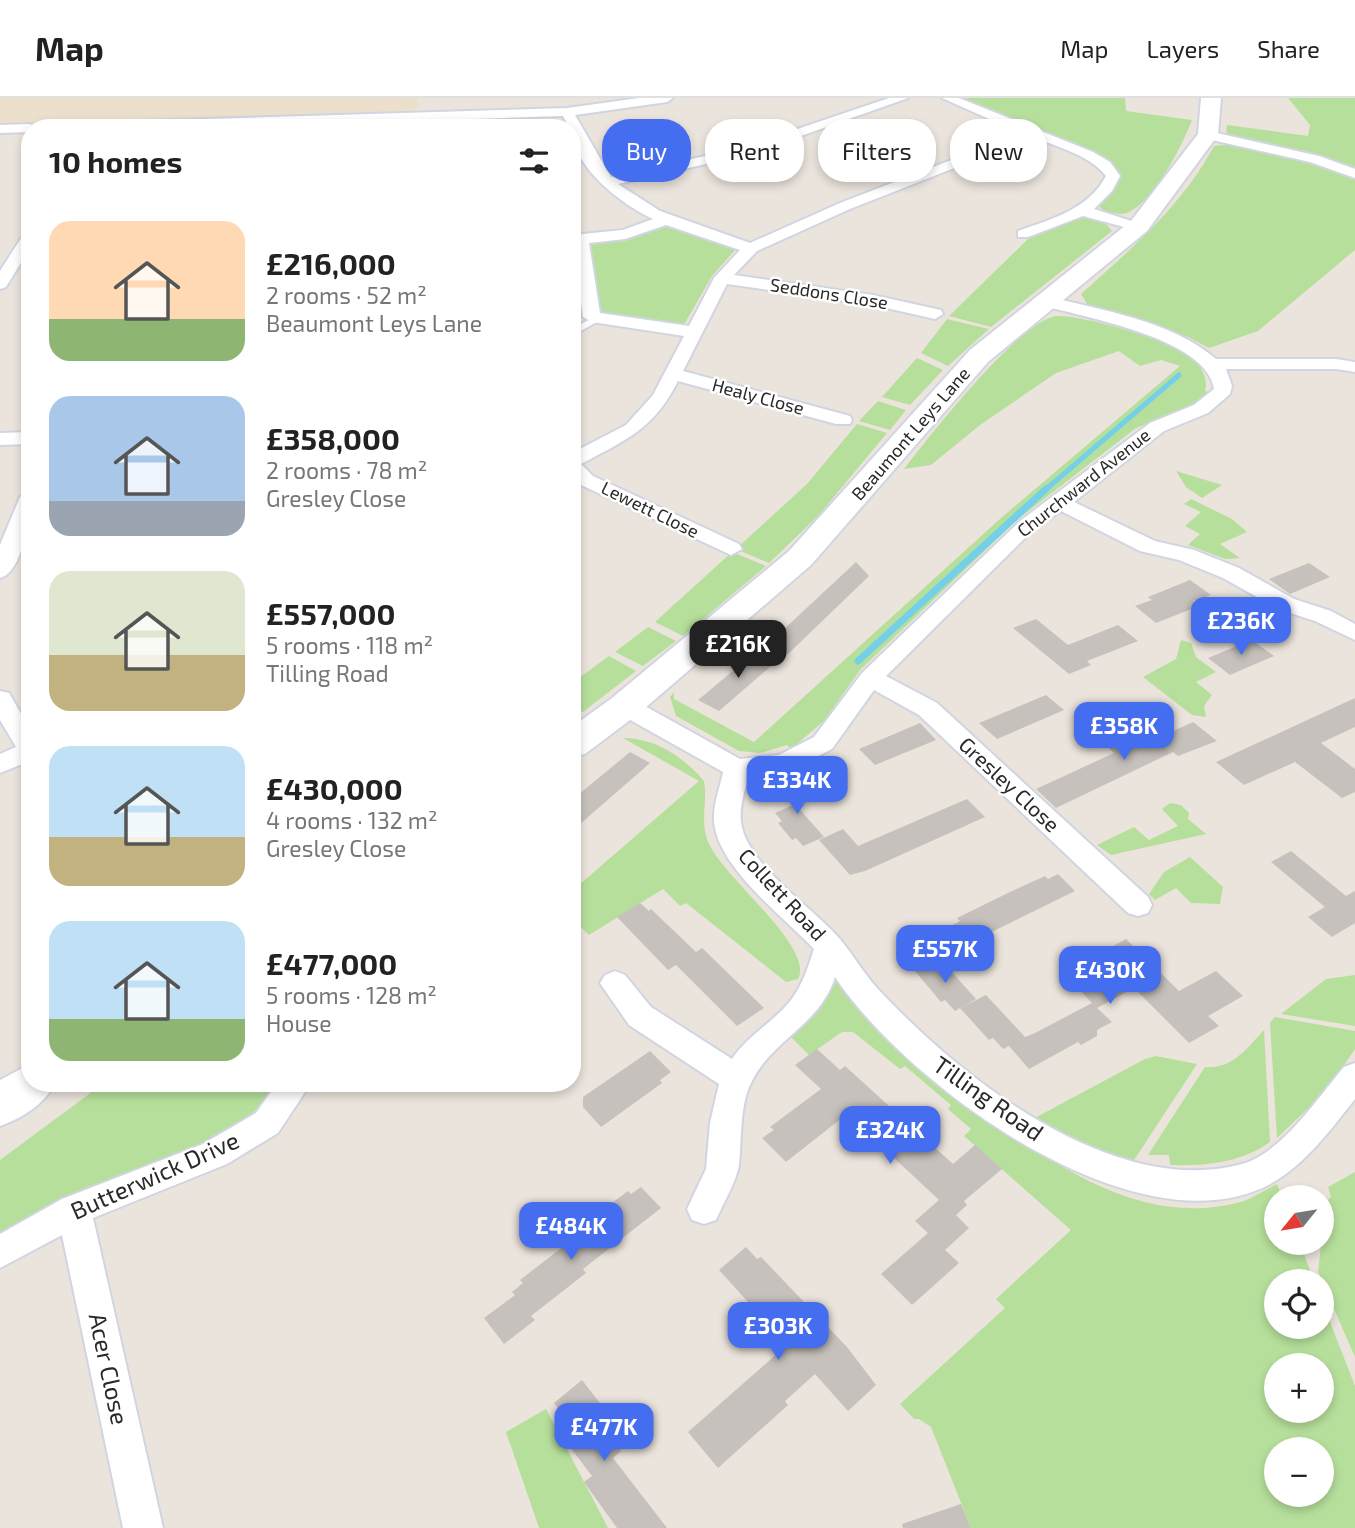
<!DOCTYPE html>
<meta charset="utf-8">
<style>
body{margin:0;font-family:"Exo 2",sans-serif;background:#f6f6f6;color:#222;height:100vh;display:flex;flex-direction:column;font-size:26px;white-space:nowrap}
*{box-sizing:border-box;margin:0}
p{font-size:23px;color:#767676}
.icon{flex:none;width:38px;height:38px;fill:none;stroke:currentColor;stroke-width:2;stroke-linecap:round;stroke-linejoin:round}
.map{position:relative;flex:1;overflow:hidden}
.drawer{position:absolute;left:21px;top:21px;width:560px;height:973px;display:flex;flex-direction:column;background:#fff;border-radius:28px;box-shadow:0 4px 10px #0003}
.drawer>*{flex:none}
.banner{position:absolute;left:602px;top:21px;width:648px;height:63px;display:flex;gap:14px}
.needle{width:46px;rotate:240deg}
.fabs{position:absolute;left:1264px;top:1087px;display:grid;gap:14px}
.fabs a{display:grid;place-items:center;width:70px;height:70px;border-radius:50%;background:#fff;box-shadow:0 4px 10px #0003;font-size:35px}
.price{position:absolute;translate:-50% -60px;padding:0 16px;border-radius:14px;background:#446df0;color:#fff;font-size:23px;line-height:46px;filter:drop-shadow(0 2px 4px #0008)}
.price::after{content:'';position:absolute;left:50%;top:42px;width:21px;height:16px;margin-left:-10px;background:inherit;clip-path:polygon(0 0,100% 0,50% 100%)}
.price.selected{background:#222;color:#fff}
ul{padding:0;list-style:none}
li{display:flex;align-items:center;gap:21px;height:175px;padding:0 28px}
li span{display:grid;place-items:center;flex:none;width:196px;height:140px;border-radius:21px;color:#555}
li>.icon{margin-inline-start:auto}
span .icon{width:84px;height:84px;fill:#fffc;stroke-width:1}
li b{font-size:30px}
h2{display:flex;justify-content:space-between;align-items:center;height:84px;padding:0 28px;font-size:30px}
.chip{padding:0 24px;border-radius:28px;background:#fff;box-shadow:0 4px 10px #0003;font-size:24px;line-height:63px}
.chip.selected{background:#446df0;color:#fff}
header{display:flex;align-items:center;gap:42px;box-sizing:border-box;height:98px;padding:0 35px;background:#fff;border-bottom:2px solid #e0e0e0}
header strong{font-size:33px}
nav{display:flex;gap:38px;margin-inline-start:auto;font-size:24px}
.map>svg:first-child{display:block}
.education{fill:#ece0cc}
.green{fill:#b6df9b;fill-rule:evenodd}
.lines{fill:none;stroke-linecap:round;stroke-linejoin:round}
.stream-far1{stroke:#74cfe8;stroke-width:5}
.stream{stroke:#74cfe8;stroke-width:7}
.building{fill:#c6c1bc}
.lane-casing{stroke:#d1d5e1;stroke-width:4}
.street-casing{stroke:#d1d5e1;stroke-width:4}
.secondary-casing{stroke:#d1d5e1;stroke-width:4}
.lane{fill:#fff;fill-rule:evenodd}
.street{fill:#fff;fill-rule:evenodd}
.secondary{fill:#fff;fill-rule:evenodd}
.labels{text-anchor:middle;stroke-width:5;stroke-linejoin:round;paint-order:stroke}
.far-street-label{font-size:18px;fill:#292929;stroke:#fff}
.street-label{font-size:21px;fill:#292929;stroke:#fff}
.near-street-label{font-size:24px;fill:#292929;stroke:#fff}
</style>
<header>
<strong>Map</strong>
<nav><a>Map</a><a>Layers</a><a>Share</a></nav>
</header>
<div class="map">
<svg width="1355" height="1430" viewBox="0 0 1355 1430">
<rect width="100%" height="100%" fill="#ebe4dc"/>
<polygon class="education" points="0,0 418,0 419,9 404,16 0,27"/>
<g class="green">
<path d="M956 0H1125L1126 13 1192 22C1182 48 1156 99 1131 113 1124 118 1112 115 1104 114L1097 105 1116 88 1121 78 1112 66Z"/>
<polygon points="1288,0 1355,0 1355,70 1313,55 1226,36 1227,27 1308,38 1310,27"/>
<path d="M1232 46 1312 65 1355 81V152L1258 233 1209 250 1188 239 1089 209 1081 196C1132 150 1181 109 1214 48Z"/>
<polygon points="1083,119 1106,126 1112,133 991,229 949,218 1028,141"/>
<polygon points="669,128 733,149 735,152 712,178 685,225 674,227 593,217 587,150 590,147"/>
<path d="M1056 218C1083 217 1165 241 1187 256 1199 264 1209 279 1205 293L1211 295 1193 308 1136 330 1018 421 860 572 824 623 791 651 787 647 760 655 739 653 676 618 670 599 674 594V601L754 644 1001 420 1180 268 1161 262 1140 268 1119 253 1056 275 980 327 931 367 904 371C930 338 1018 224 1056 218Z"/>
<polygon points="947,221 989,231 948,268 921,255"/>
<polygon points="917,260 943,272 910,307 882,299"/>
<polygon points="878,303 906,312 890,332 859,323"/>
<polygon points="857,326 887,335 818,418 769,465 736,451 807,386"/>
<polygon points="1176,373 1222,387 1202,400 1186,389"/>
<polygon points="1191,401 1232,421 1247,434 1220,446 1240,460 1225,461 1188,447 1200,436 1185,428 1201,414 1184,406"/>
<polygon points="732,454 766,468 683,538 655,524"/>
<polygon points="648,529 676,543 643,568 615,554"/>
<polygon points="1181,542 1191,545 1196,559 1216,574 1196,584 1212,597 1204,608 1206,619 1192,617 1143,579 1176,561"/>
<polygon points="609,558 636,573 583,614 572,610 572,585"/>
<path d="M623 640C655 640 684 659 704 683 708 705 699 724 709 746 725 781 815 850 798 881L786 884 686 805 680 808 663 791 589 837 572 821V793L699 683Z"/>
<polygon points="1170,705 1181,707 1189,715 1188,721 1206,736 1111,757 1097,747 1134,729 1149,742 1178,728 1162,711"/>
<polygon points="1190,759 1223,789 1220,806 1191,805 1176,790 1155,802 1149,796 1164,774"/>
<polygon points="1355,877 1355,928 1281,916 1326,881"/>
<path d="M837 882C875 923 916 957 958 992 1035 1056 1137 1135 1244 1103 1255 1099 1266 1091 1277 1086L1282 1099H1276V1144L1300 1145 1314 1183H1276V1228H1321V1201L1355 1288V1430H971L931 1329 919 1321H914L900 1306 1005 1210 996 1201 1071 1132 964 1038 971 1031 948 1011 951 1007 905 968 900 971 853 934H842L809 957 790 938 819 913ZM1276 1267H1321V1312H1276ZM1276 1351H1321V1396H1276Z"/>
<polygon points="1275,919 1355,933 1355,951 1327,992 1277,1040 1270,925"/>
<path d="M1264 932 1270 1044C1241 1065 1205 1068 1170 1067L1169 1057H1148L1205 969C1233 971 1246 951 1264 932Z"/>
<polygon points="1156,958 1197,966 1134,1062 1088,1049 1031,1022 1145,961"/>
<path d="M104 985H278C227 1068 78 1080 0 1136V1062Z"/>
<polygon points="1355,1074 1355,1259 1318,1174 1326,1104 1331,1099 1328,1089"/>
<polygon points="546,1311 608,1430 539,1430 506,1334"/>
</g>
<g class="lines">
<polyline class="stream-far1" points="1044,393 1179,277"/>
<polyline class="stream" points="858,563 1046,391"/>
</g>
<g class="building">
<polygon points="856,464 869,478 788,556 767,547"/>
<polygon points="1309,465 1330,479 1290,496 1269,481"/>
<polygon points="1190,482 1211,497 1193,503 1199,508 1156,525 1135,508 1152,502 1148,499"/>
<polygon points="1036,521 1068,547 1118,527 1138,543 1087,563 1091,567 1069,576 1013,530"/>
<polygon points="1252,542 1274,558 1230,577 1208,560"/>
<polygon points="759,551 779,561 719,613 698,602"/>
<polygon points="1046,597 1064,612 997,641 979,625"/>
<polygon points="1355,600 1355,629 1321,645 1355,671 1355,694 1342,700 1295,664 1244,687 1216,664"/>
<polygon points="1193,624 1217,643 1178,658 1173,654 1056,710 1036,691 1114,655 1108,649 1145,632 1167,649 1156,641"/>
<polygon points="920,625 936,642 875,667 859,651"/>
<polygon points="630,654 650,665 572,733 572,702"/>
<polygon points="799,683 813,699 795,706 824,739 803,748 796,740 792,742 778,725 782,723 775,715 793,707 778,691"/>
<polygon points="967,701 985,719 865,773 850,777 819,742 843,731 858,748"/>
<polygon points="1291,753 1346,798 1355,793 1355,825 1332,839 1308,819 1325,809 1271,764"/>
<polygon points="1058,776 1075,793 965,847 949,829 960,823 957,820 1012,793 1045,778 1048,781"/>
<polygon points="640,805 649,813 651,811 696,854 702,850 764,910 737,928 676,867 668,872 617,819"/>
<polygon points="1126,841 1179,893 1216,873 1243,898 1208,918 1219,928 1189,945 1134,890 1097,910 1112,924 1097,932 1097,938 1081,947 1078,944 1029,971 1009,948 1003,951 993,940 989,942 960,910 986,897 1025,939 1035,935 1092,905 1072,884 1109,864 1100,855"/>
<polygon points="940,861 976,901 955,913 945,902 941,904 915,873"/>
<polygon points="817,951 840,972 845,968 953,1066 975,1047 1002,1071 964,1103 967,1107 956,1117 969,1130 945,1152 959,1165 912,1207 881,1176 928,1135 915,1123 939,1102 847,1016 786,1064 762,1040 774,1032 770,1029 821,991 795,967"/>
<polygon points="650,953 671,974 660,982 662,985 601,1029 583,1009 583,999"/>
<polygon points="641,1089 661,1110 583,1171 586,1175 531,1218 535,1222 504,1246 484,1220 515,1197 512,1194 523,1185 520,1182 564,1148 560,1144 628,1093 631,1096"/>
<polygon points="746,1149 757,1161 761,1159 847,1249 876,1287 848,1313 815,1276 785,1303 788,1307 718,1370 688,1334 787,1247 719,1172"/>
<polygon points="582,1282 606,1313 596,1321 621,1353 613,1360 667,1430 617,1430 584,1384 592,1378 567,1345 578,1336 554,1305"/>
<polygon points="961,1406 971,1430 903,1430 902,1426"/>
</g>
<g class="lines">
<g class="lane-casing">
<polygon id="lane" points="594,219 602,221 572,238 572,231"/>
</g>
<g class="street-casing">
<g id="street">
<path d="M639 0H673L667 4 575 17 611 79 741 50 889 0H908L750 56 618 86 660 113 750 145 840 105 1021 35 942 0H959L1093 54 1110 64 1120 78 1112 93 1094 111 1147 128 1139 133 1083 118 1028 139H1018V133C1051 121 1088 112 1106 78 1090 57 1057 49 1033 39L850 111 757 153 734 177 873 197 941 212 943 216 935 221 873 207 727 186 683 273 850 318 852 322 850 326H836L678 283C654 331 626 342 581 366L593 378 739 446 742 451 731 457 579 386 572 380V355L626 327 653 297 684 238 592 224 583 219 572 137 623 132 653 121C621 106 572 69 572 30H569L563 18 183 30H30V34L0 35V27L30 26 36 29 42 26 567 10ZM666 127 740 152 714 180 689 228 600 215 589 145 625 141Z"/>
<polygon points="1208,33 1319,58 1355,71 1355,80 1310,64 1203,40 1201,37"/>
<polygon points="30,132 30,150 6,189 0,191 0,173 25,134"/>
<path d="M1046 198C1101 212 1172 223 1216 261H1336L1355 264V274L1336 271H1226L1232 288 1230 296 1208 315 1164 333 1074 404 1155 443 1194 452 1239 470 1294 501 1331 513 1355 526V542L1315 523 1278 511 1223 480 1179 462 1140 453 1061 413 1034 431 886 578 937 605 1148 799 1152 807 1148 815 1138 818 1128 815 919 617 874 592 832 651 793 671 748 678C745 693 739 709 741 724 746 766 812 809 839 840 853 856 863 875 877 890 959 979 1113 1101 1242 1066 1281 1056 1319 998 1344 969L1355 965V1001C1328 1035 1301 1073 1260 1091 1126 1148 906 985 835 879 820 927 772 942 752 983 739 1007 742 1041 739 1067 736 1085 723 1105 716 1122L704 1126 692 1122 687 1111 706 1071 710 1025 719 986 629 927 600 885 605 877 615 873 625 877 651 909 732 961C748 937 774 924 791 902 803 886 808 869 814 851 784 819 717 769 714 723 713 706 720 690 723 674L616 614 613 608 616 602H634L740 661 779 657 814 639 862 575 1020 423 1150 325 1194 307 1214 291C1207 240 1083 219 1040 207L1038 203 1040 199Z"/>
<polygon points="30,334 30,346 0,347 0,335"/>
<path d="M30 393C30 414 24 474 0 480V447L20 399Z"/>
<polygon points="0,593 9,595 30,631 30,663 0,675 0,656 16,649 0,622"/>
<polygon points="277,985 311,985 278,1035 227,1066 93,1120 163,1430 123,1430 62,1137 0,1170 0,1136 62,1101 203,1046 256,1015"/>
</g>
</g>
<g class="secondary-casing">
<g id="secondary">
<polygon points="1201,0 1221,0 1218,37 1147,133 988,264 811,467 638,616 585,656 572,659 572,629 612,600 789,453 970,252 1131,123 1198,36"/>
<path d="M30 966V985H55C44 1007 22 1020 0 1028V982Z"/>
</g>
</g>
<use href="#lane" class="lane"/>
<use href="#street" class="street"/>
<use href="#secondary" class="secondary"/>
</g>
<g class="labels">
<g class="far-street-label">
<text transform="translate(829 196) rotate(9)" y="6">Seddons Close</text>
<text transform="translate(758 299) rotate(15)" y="6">Healy Close</text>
<text transform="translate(911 336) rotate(-49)" y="6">Beaumont Leys Lane</text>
<text transform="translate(1084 385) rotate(-38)" y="6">Churchward Avenue</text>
<text transform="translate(650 412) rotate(26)" y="6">Lewett Close</text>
</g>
<g class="street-label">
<text transform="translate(1009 687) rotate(43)" y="7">Gresley Close</text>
<text transform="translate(782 797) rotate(47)" y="7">Collett Road</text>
</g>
<g class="near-street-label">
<text transform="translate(988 1001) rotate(35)" y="8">Tilling Road</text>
<text transform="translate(155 1078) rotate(-24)" y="8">Butterwick Drive</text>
<text transform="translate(108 1271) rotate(78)" y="8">Acer Close</text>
</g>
</g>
</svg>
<div class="fabs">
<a><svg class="needle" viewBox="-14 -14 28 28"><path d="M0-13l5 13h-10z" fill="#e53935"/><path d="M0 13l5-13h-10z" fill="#767676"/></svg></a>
<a><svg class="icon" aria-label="locate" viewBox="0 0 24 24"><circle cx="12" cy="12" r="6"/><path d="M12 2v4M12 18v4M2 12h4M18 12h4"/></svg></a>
<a>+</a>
<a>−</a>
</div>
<b class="price" style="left:1241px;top:559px">£236K</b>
<b class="price selected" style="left:738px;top:582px">£216K</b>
<b class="price" style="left:1124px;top:664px">£358K</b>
<b class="price" style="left:797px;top:718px">£334K</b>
<b class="price" style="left:945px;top:887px">£557K</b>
<b class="price" style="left:1110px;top:908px">£430K</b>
<b class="price" style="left:890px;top:1068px">£324K</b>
<b class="price" style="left:571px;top:1164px">£484K</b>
<b class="price" style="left:778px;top:1264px">£303K</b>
<b class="price" style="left:604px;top:1365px">£477K</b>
<div class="banner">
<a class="chip selected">Buy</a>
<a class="chip">Rent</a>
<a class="chip">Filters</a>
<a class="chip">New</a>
</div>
<section class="drawer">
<h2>10 homes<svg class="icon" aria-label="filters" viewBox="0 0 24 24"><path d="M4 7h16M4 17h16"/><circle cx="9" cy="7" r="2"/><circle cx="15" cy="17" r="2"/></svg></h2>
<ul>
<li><span style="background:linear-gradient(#ffd9b3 70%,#8fb573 0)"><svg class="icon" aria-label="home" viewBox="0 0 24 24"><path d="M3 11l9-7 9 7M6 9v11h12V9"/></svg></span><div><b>£216,000</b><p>2 rooms · 52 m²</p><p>Beaumont Leys Lane</p></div></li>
<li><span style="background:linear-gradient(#a9c7e8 75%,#9aa5b1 0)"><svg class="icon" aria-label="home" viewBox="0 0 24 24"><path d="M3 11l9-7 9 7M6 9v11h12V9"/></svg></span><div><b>£358,000</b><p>2 rooms · 78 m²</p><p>Gresley Close</p></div></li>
<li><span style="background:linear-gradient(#dfe7d0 60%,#c2b280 0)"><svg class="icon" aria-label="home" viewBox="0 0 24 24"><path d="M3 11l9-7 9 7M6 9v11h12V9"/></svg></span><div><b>£557,000</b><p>5 rooms · 118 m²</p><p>Tilling Road</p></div></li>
<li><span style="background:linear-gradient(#bfe0f5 65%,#c2b280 0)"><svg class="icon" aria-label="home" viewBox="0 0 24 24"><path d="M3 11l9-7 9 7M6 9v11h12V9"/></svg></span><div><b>£430,000</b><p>4 rooms · 132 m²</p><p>Gresley Close</p></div></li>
<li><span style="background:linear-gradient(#bfe0f5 70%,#8fb573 0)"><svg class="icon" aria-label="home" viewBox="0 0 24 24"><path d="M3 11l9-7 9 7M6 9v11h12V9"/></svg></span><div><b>£477,000</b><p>5 rooms · 128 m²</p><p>House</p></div></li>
</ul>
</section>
</div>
